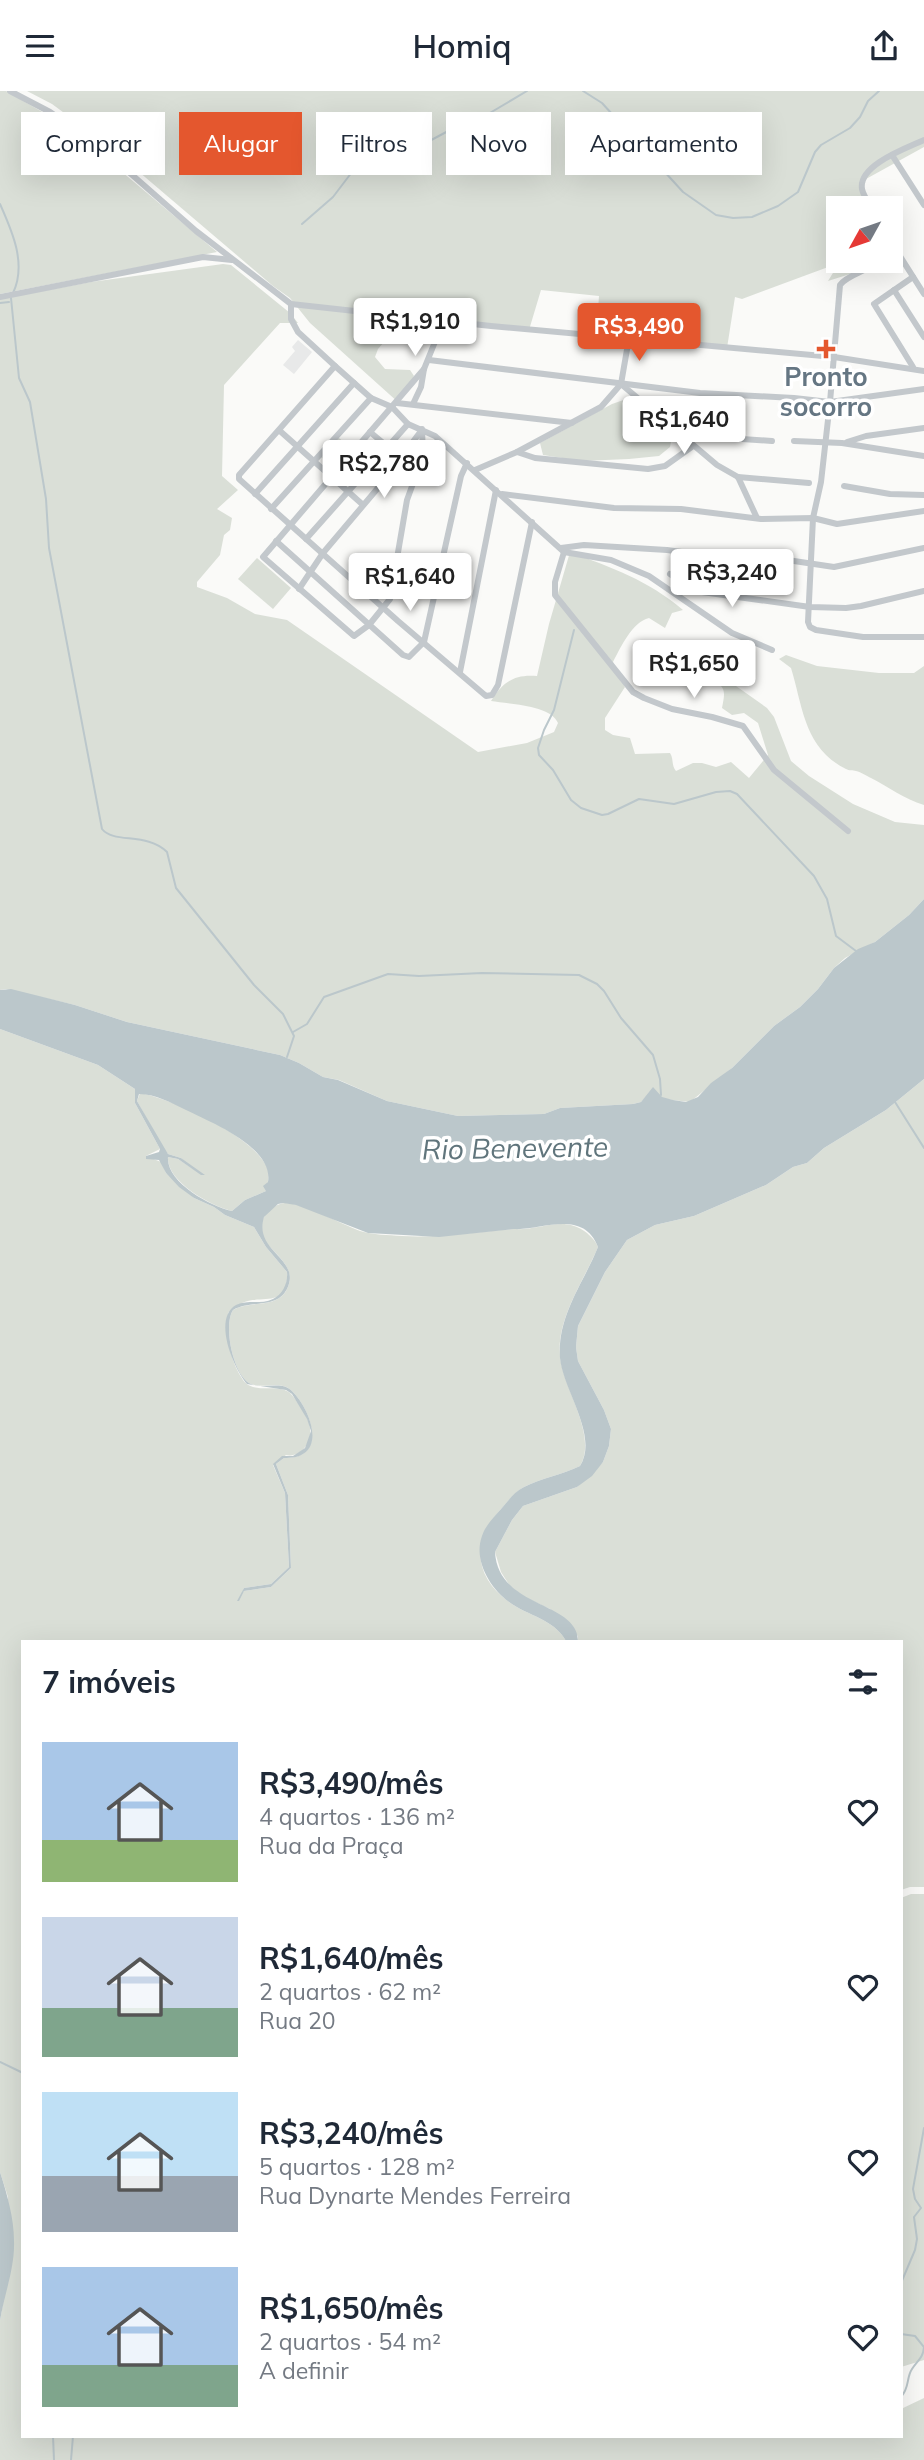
<!DOCTYPE html>
<html lang="pt">
<meta charset="utf-8">
<style>
body{margin:0;font-family:Mulish,sans-serif;background:#f2f2f3;color:#1f2937;height:100vh;display:flex;flex-direction:column;font-size:26px;white-space:nowrap}
*{box-sizing:border-box;margin:0}
p{font-size:23px;color:#747a83}
.icon{flex:none;width:38px;height:38px;fill:none;stroke:currentColor;stroke-width:2;stroke-linecap:round;stroke-linejoin:round}
.map{position:relative;flex:1;overflow:hidden}
.sheet{position:absolute;left:21px;top:1549px;width:882px;height:798px;display:flex;flex-direction:column;background:#fff;border-radius:0px;box-shadow:0 7px 28px #0002}
.sheet>*{flex:none}
.hud{position:absolute;left:21px;top:21px;width:882px;height:63px;display:flex;gap:14px}
.needle{width:46px;rotate:230deg}
.fabs{position:absolute;left:826px;top:105px;display:grid;gap:14px}
.fabs a{display:grid;place-items:center;width:77px;height:77px;border-radius:0px;background:#fff;box-shadow:0 7px 28px #0002;font-size:35px}
.price{position:absolute;translate:-50% -60px;padding:0 16px;border-radius:7px;background:#fff;color:#222;font-size:23px;line-height:46px;filter:drop-shadow(0 2px 4px #0008)}
.price::after{content:'';position:absolute;left:50%;top:42px;width:21px;height:16px;margin-left:-10px;background:inherit;clip-path:polygon(0 0,100% 0,50% 100%)}
.price.on{background:#e4572e;color:#fff}
ul{padding:0;list-style:none}
li{display:flex;align-items:center;gap:21px;height:175px;padding:0 21px}
li span{display:grid;place-items:center;flex:none;width:196px;height:140px;border-radius:0px;color:#555}
li>.icon{margin-inline-start:auto}
span .icon{width:84px;height:84px;fill:#fffc;stroke-width:1}
li b{font-size:30px}
h2{display:flex;justify-content:space-between;align-items:center;height:84px;padding:0 21px;font-size:30px}
.tag{padding:0 24px;border-radius:0px;background:#fff;box-shadow:0 7px 28px #0002;font-size:24px;line-height:63px}
.tag.on{background:#e4572e;color:#fff}
header{display:flex;justify-content:space-between;align-items:center;height:91px;padding:0 21px;background:#fff;font-size:32px;font-weight:600}
.map>svg:first-child{display:block}
.built{fill:#e8e9e9}
.green{fill:#dadfd7}
.water{fill:#bbc7cb;fill-rule:evenodd}
.lines{fill:none;stroke-linecap:round;stroke-linejoin:round}
.stream{stroke:#bbc7cb;stroke-width:2}
.minor{stroke:#c3c8cc;stroke-width:6}
.poi-dot{fill:#e4572e;stroke:#fff;stroke-width:2.5}
.labels{text-anchor:middle;stroke-width:7;stroke-linejoin:round;paint-order:stroke}
.poi-label{font-size:26px;font-weight:bold;fill:#657683;stroke:#fff}
.water-label{font-size:28px;font-style:italic;fill:#60757c;stroke:#fff}
</style>
<header><svg class="icon" aria-label="menu" viewBox="0 0 24 24"><path d="M4 6h16M4 12h16M4 18h16"/></svg>Homiq<svg class="icon" aria-label="share" viewBox="0 0 24 24"><path d="M12 15V3M7 8l5-5 5 5M5 13v7h14v-7"/></svg></header>
<div class="map">
<svg width="924" height="2369" viewBox="0 0 924 2369">
<rect width="100%" height="100%" fill="#fafaf8"/>
<polygon class="built" points="298,249 312,261 294,283 283,274 295,260 292,256"/>
<g class="green">
<polygon points="0,0 6,0 70,37 217,161 0,203"/>
<polygon points="27,0 924,0 924,56 866,88 862,95 873,117 838,117 838,170 873,170 866,178 828,190 839,172 742,208 735,206 727,257 596,246 599,205 541,199 529,239 456,233 421,233 418,247 390,244 378,258 375,266 385,278 410,279 414,285 399,312 310,232 290,207 273,195 105,52 52,13"/>
<path d="M223 173 231 174 290 222 298 232H280L224 294 222 385 238 399 217 418 232 427 230 439 224 444 220 464 197 491V496L227 507 255 523 287 529 478 661 527 652 554 641 558 632C551 614 509 613 491 610 503 591 514 583 537 585L549 533 570 461C612 477 648 489 683 519L672 522 665 537 649 527C632 531 621 556 613 571L625 596 605 627V639L613 644 630 647 635 663 670 662C674 668 671 674 676 680L693 672H702L716 676 731 671 749 687 768 664 758 632 744 622 732 624 722 617C726 597 725 598 710 585L701 594C686 586 677 580 681 562L692 558 701 563 736 595 767 617 774 626 791 670 809 685 853 713 895 731 924 734V808L909 824 875 851 845 867 834 877 818 898 800 916 774 935 732 977 690 1011 646 1006 641 1011 633 1013 560 1017 544 1023 458 1025 387 1010 339 989 323 986 299 972 280 964 127 931 75 914 6 898 0 899V208L91 191Z"/>
<path d="M635 305C646 321 654 335 675 338L674 349 671 351 670 356 659 365 629 368 582 370 543 364 540 352 612 313Z"/>
<polygon points="338,346 350,357 333,376 321,366"/>
<polygon points="257,467 291,497 273,518 238,488"/>
<path d="M786 564 817 575 879 582H914L924 575V714C904 708 889 696 871 687 867 685 861 681 856 680 853 679 849 680 846 678 804 657 803 616 791 577L779 568Z"/>
<path d="M0 938 98 974 135 998V1012L160 1058 146 1065 161 1071 166 1082 194 1107 214 1116 225 1124 254 1136 266 1156 287 1181C289 1219 260 1203 242 1212 237 1214 232 1219 228 1222 227 1247 229 1268 243 1289 254 1305 280 1290 292 1304 299 1313 309 1327 310 1337 312 1352 301 1367 286 1364L273 1374 285 1402 289 1476 271 1493 244 1497 242 1502 244 1500 271 1496 291 1477 288 1404 276 1373 284 1367C327 1368 313 1321 292 1300 281 1289 264 1298 251 1293 233 1285 223 1234 233 1219 250 1209 275 1218 286 1200 305 1167 246 1155 264 1126 268 1119 278 1112 285 1112 304 1112 341 1133 360 1140 373 1144 388 1144 402 1145 440 1147 476 1141 514 1138 539 1140 564 1123 587 1142 592 1147 595 1149 598 1156 583 1192 553 1232 561 1272 567 1302 597 1347 580 1375 562 1384 541 1387 524 1396 515 1401 508 1410 501 1418 472 1451 473 1484 509 1511 528 1525 554 1528 566 1550H23V2345H901V2318L924 2307V2369H0V2230L4 2206 8 2106 0 2081Z"/>
<polygon points="924,988 924,1796 910,1796 901,1799 901,1550 578,1550 578,1545 550,1518 524,1506 510,1495 501,1481 495,1461 512,1429 523,1415 577,1396 603,1371 609,1355 611,1338 604,1319 578,1270 576,1256 578,1235 605,1181 627,1149 655,1134 694,1125 766,1094 793,1076 807,1072 824,1057 886,1019"/>
<path d="M140 1002C173 1008 257 1046 268 1079 270 1087 267 1093 266 1100L245 1109 232 1120C210 1115 166 1090 168 1066L178 1068 193 1078 181 1067 168 1063 163 1057 137 1010Z"/>
<polygon points="911,1803 924,1803 924,2269 901,2276 901,1807"/>
</g>
<g class="water">
<path d="M924 808V988L886 1019 824 1057 807 1072 793 1076 766 1094 694 1125 655 1134 627 1149 605 1181 578 1235 576 1256 578 1270 604 1319 611 1338 609 1355 603 1371 592 1385 577 1396 523 1415 512 1429 495 1461C498 1518 578 1510 578 1550H566C554 1528 528 1525 509 1511 490 1497 473 1469 482 1445 485 1435 494 1426 501 1418 508 1410 514 1401 524 1396 541 1387 562 1384 580 1375 599 1345 563 1299 560 1267 557 1225 583 1193 598 1156 583 1117 540 1140 514 1138L439 1146 368 1142 296 1114 283 1112 278 1113 264 1126C253 1161 302 1167 287 1198 276 1219 250 1208 233 1219 223 1234 233 1285 251 1293 264 1299 281 1289 292 1300 313 1321 328 1369 284 1367L276 1373 288 1404 291 1477 271 1496 244 1500 239 1510H237L244 1497 271 1493 289 1476 285 1402 273 1373 282 1365H293L305 1357 311 1340 307 1328 292 1303 286 1299 247 1293C234 1278 212 1228 236 1214 248 1208 261 1214 273 1208 283 1203 288 1192 287 1181L266 1156 254 1136 225 1124 214 1116 194 1107 179 1096 166 1082 159 1069 146 1068V1065L159 1061 160 1058 135 1012V998L98 974 0 938V899L11 898 75 914 127 931 280 964 299 972 323 986 338 989 387 1010 458 1025 544 1023 560 1017 633 1013 641 1011 653 996 662 1006 673 1009 686 1011 698 1006 711 992 732 977 774 935 800 916 818 898 834 877 858 858 875 851 909 824ZM139 1003C156 1003 171 1012 186 1019 210 1031 274 1056 268 1091L263 1095 266 1100 245 1109 232 1120C210 1115 166 1091 168 1066L178 1068 201 1084H205L181 1067 168 1063 137 1010Z"/>
<path d="M0 2081C7 2103 14 2127 14 2150 15 2177 4 2204 0 2230Z"/>
</g>
<g class="lines">
<g class="stream">
<polyline points="583,0 602,12 683,101 716,124 733,127 752,126 778,115 798,101 815,61 821,54 850,37 860,26 868,10 879,0"/>
<path d="M0 113C12 140 27 173 13 202"/>
<polyline points="302,133 333,106 352,81 363,71 422,54 450,39 483,26 527,0"/>
<path d="M11 207 19 287 30 311 46 408 49 457 102 738C114 753 147 741 167 761L176 797 254 894 283 923 294 945 287 966"/>
<polyline points="0,212 9,211"/>
<polyline points="574,539 554,619 544,639 538,657 539,664 553,679 571,709 581,717 602,724 608,723 639,708 674,713 716,701 730,700 737,703 814,785 827,808 836,845 856,860"/>
<polyline points="293,941 307,933 324,906 388,883 419,885 482,882 579,884 597,893 604,900 621,927 653,964 660,988 661,1004"/>
<polyline points="895,1011 924,1057"/>
<polyline points="0,1971 23,1982"/>
<polyline points="901,2192 915,2159 917,2148 914,2126 921,2117 915,2108 913,2098 924,2037"/>
<path d="M901 2243 915 2245 924 2256C923 2267 918 2269 912 2278 906 2287 910 2296 901 2306"/>
<polyline points="53,2345 54,2369"/>
<polyline points="71,2369 73,2345"/>
</g>
<g class="minor">
<polyline points="10,0 50,21 98,54 196,140 291,213 491,235 834,266 924,280"/>
<polyline points="892,64 924,114"/>
<path d="M872 117C868 111 863 104 862 98 858 74 907 57 924 49"/>
<polyline points="891,151 924,203"/>
<path d="M878 170C867 181 848 183 840 194L830 311 821 391 813 427 808 531 810 536 816 539 863 546H924"/>
<polyline points="894,199 924,246"/>
<polyline points="0,206 203,166 232,169"/>
<polyline points="291,213 291,228 298,241 335,275 371,307 392,316 408,333 435,345 564,461 611,469 649,485 732,542 772,559"/>
<polyline points="429,269 700,302 794,307 830,311 924,298"/>
<polyline points="335,275 239,384 239,388 398,530 486,605 492,604 498,594 532,431"/>
<polyline points="913,276 874,213 913,186"/>
<polyline points="621,293 717,374 738,386 757,427"/>
<polyline points="621,293 629,247"/>
<polyline points="397,312 572,332"/>
<polyline points="413,313 421,296 424,278 443,231"/>
<polyline points="422,338 423,365 407,409 390,508 369,534 354,545 263,466 424,278"/>
<polyline points="280,340 362,413"/>
<polyline points="370,341 388,356 413,352"/>
<polyline points="683,344 772,350"/>
<polyline points="794,350 842,352 924,365"/>
<polyline points="847,351 866,345 924,337"/>
<polyline points="517,361 535,367 648,378 665,375 693,355"/>
<polyline points="475,379 517,361 601,316 621,293"/>
<polyline points="738,386 809,392"/>
<polyline points="844,395 890,403 924,404"/>
<polyline points="255,403 354,292"/>
<polyline points="502,403 614,417 681,418 761,428 813,427 837,433 924,420"/>
<polyline points="271,418 371,307"/>
<polyline points="306,448 408,333"/>
<polyline points="276,450 403,564 409,566 424,551 461,385 467,372"/>
<polyline points="561,457 584,454 667,459 733,468 794,470 834,476 924,457"/>
<polyline points="564,461 555,491 555,504 633,601 644,607 672,618 712,626 743,635 774,679 848,740"/>
<polyline points="670,483 695,500 810,516 846,517 861,515 924,500"/>
<polyline points="299,498 323,462 383,391 421,340"/>
<polyline points="460,581 496,399"/>
</g>
</g>
<path class="poi-dot" d="M822.5 247.5h7v7h7v7h-7v7h-7v-7h-7v-7h7z"/>
<g class="labels">
<g class="poi-label">
<text x="826" y="295">Pronto<tspan x="826" dy="30">socorro</tspan></text>
</g>
<g class="water-label">
<text transform="translate(515 1057) rotate(-1)" y="10">Rio Benevente</text>
</g>
</g>
</svg>
<div class="fabs">
<a><svg class="needle" viewBox="-14 -14 28 28"><path d="M0-13l5 13h-10z" fill="#e53935"/><path d="M0 13l5-13h-10z" fill="#747a83"/></svg></a>
</div>
<b class="price" style="left:415px;top:267px">R$1,910</b>
<b class="price on" style="left:639px;top:272px">R$3,490</b>
<b class="price" style="left:684px;top:365px">R$1,640</b>
<b class="price" style="left:384px;top:409px">R$2,780</b>
<b class="price" style="left:732px;top:518px">R$3,240</b>
<b class="price" style="left:410px;top:522px">R$1,640</b>
<b class="price" style="left:694px;top:609px">R$1,650</b>
<div class="hud">
<a class="tag">Comprar</a>
<a class="tag on">Alugar</a>
<a class="tag">Filtros</a>
<a class="tag">Novo</a>
<a class="tag">Apartamento</a>
</div>
<section class="sheet">
<h2>7 imóveis<svg class="icon" aria-label="filters" viewBox="0 0 24 24"><path d="M4 7h16M4 17h16"/><circle cx="9" cy="7" r="2"/><circle cx="15" cy="17" r="2"/></svg></h2>
<ul>
<li><span style="background:linear-gradient(#a9c7e8 70%,#8fb573 0)"><svg class="icon" aria-label="home" viewBox="0 0 24 24"><path d="M3 11l9-7 9 7M6 9v11h12V9"/></svg></span><div><b>R$3,490/mês</b><p>4 quartos · 136 m²</p><p>Rua da Praça</p></div><svg class="icon" aria-label="heart" viewBox="0 0 24 24"><path d="M12 20l-8-8c-3-5 5-10 8-4 3-6 11-1 8 4z"/></svg></li>
<li><span style="background:linear-gradient(#c9d6e8 65%,#7fa58c 0)"><svg class="icon" aria-label="home" viewBox="0 0 24 24"><path d="M3 11l9-7 9 7M6 9v11h12V9"/></svg></span><div><b>R$1,640/mês</b><p>2 quartos · 62 m²</p><p>Rua 20</p></div><svg class="icon" aria-label="heart" viewBox="0 0 24 24"><path d="M12 20l-8-8c-3-5 5-10 8-4 3-6 11-1 8 4z"/></svg></li>
<li><span style="background:linear-gradient(#bfe0f5 60%,#9aa5b1 0)"><svg class="icon" aria-label="home" viewBox="0 0 24 24"><path d="M3 11l9-7 9 7M6 9v11h12V9"/></svg></span><div><b>R$3,240/mês</b><p>5 quartos · 128 m²</p><p>Rua Dynarte Mendes Ferreira</p></div><svg class="icon" aria-label="heart" viewBox="0 0 24 24"><path d="M12 20l-8-8c-3-5 5-10 8-4 3-6 11-1 8 4z"/></svg></li>
<li><span style="background:linear-gradient(#a9c7e8 70%,#7fa58c 0)"><svg class="icon" aria-label="home" viewBox="0 0 24 24"><path d="M3 11l9-7 9 7M6 9v11h12V9"/></svg></span><div><b>R$1,650/mês</b><p>2 quartos · 54 m²</p><p>A definir</p></div><svg class="icon" aria-label="heart" viewBox="0 0 24 24"><path d="M12 20l-8-8c-3-5 5-10 8-4 3-6 11-1 8 4z"/></svg></li>
</ul>
</section>
</div>
